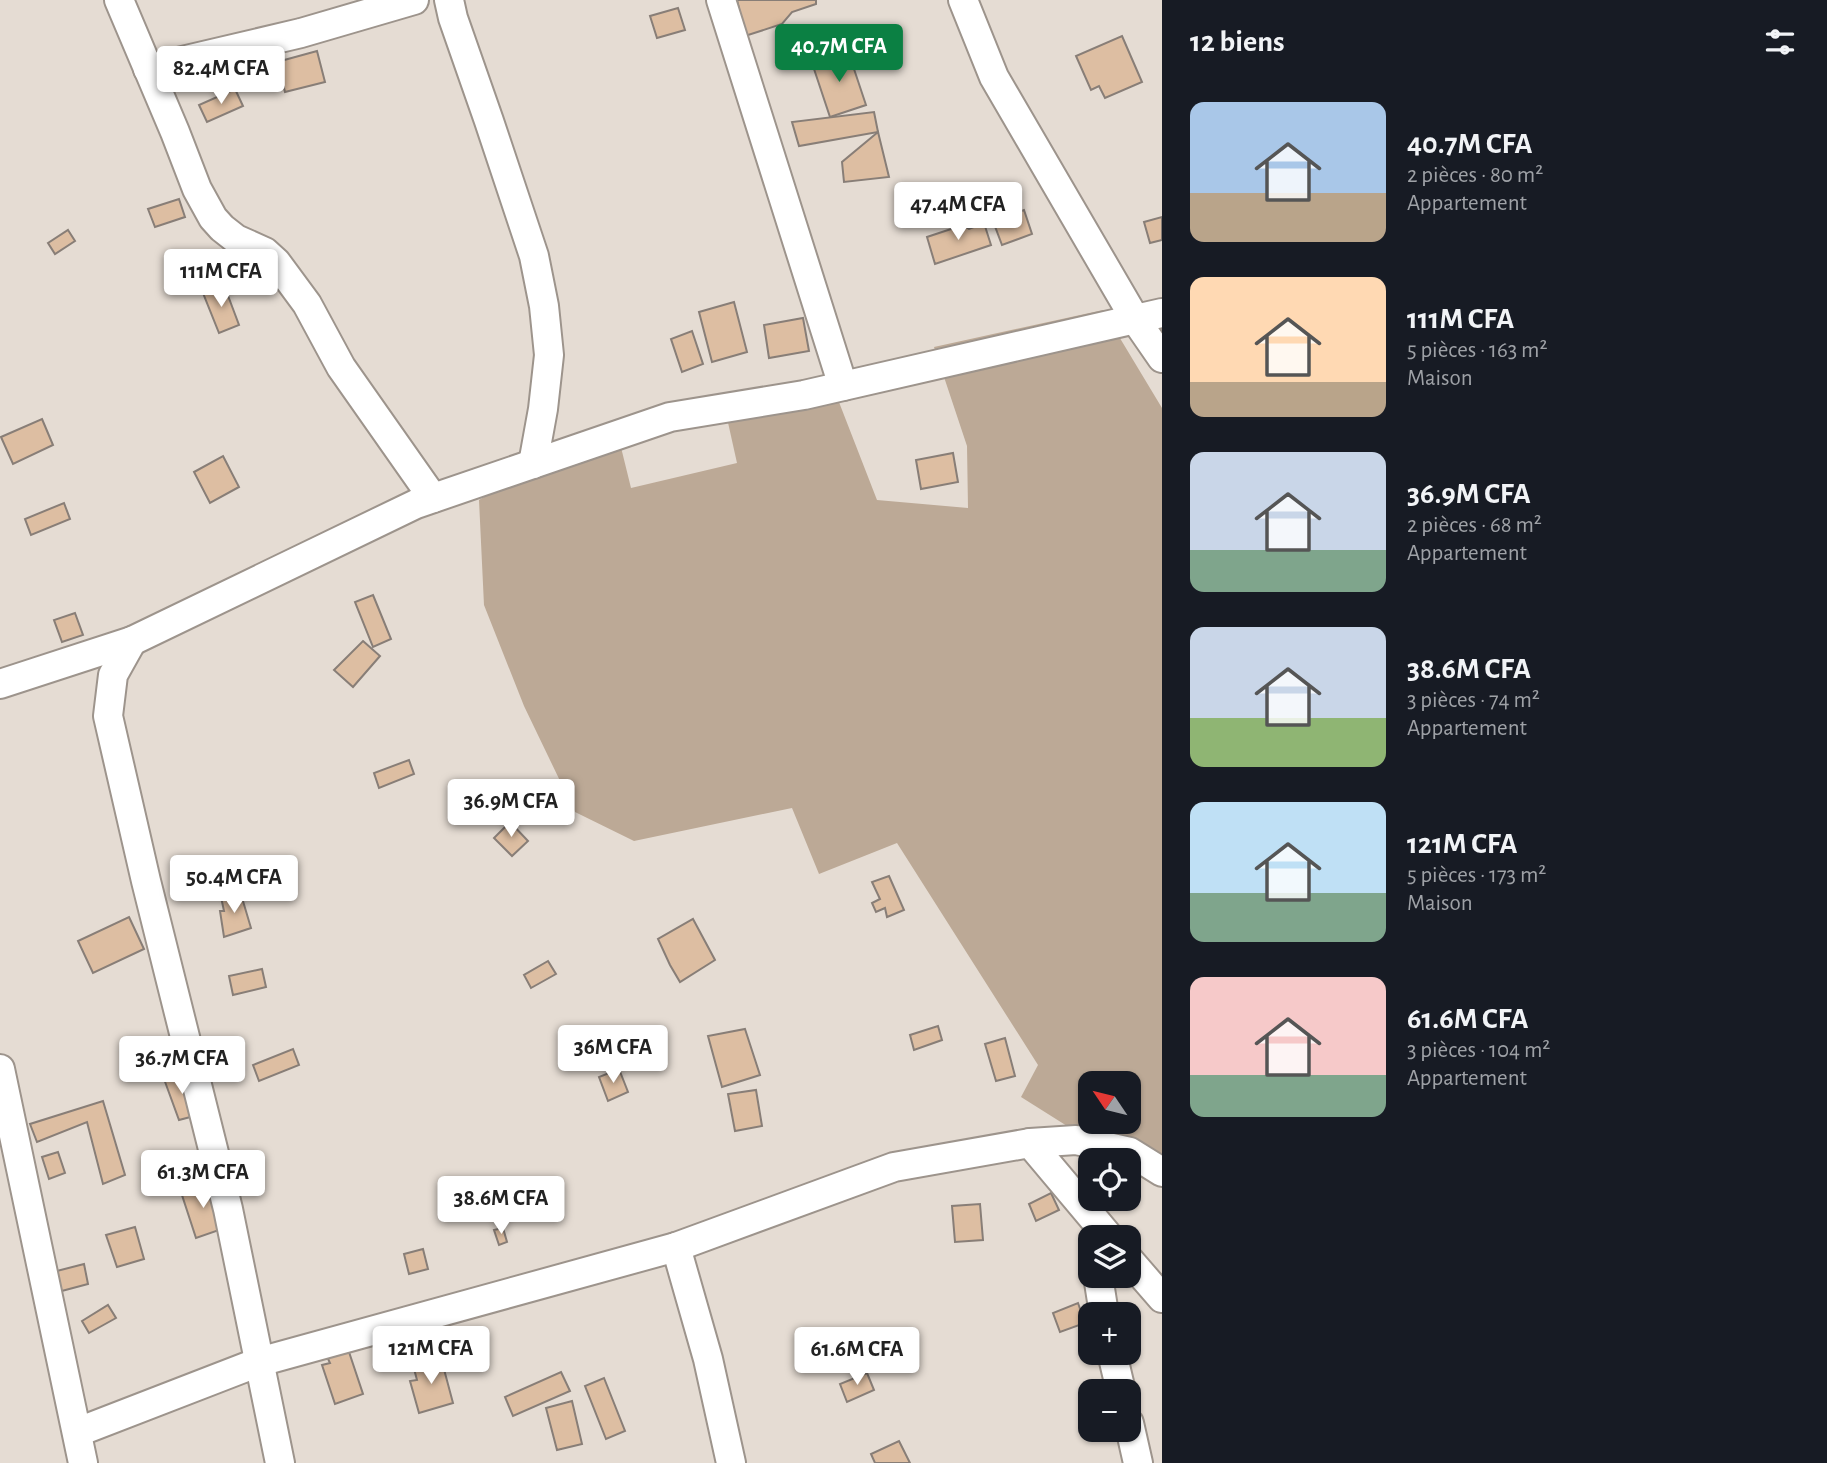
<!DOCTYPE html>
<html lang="fr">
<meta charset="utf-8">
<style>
body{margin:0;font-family:"Alegreya Sans",sans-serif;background:#20242c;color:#f1f3f6;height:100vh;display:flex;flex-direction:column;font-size:26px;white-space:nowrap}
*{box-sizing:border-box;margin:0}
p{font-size:23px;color:#9ea1a6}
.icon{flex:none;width:38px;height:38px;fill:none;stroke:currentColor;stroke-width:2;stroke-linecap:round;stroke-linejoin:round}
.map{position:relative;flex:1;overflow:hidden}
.drawer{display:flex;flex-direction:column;background:#171b24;width:665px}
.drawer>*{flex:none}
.needle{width:46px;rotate:305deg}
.tools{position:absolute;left:1078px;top:1071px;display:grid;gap:14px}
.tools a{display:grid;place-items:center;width:63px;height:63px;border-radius:14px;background:#171b24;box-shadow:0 2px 5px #0004;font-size:35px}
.price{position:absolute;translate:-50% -60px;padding:0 16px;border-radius:7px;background:#fff;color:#222;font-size:23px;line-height:46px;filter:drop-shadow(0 2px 4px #0008)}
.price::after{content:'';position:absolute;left:50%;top:42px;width:21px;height:16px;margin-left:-10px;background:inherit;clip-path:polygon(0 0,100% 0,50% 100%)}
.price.selected{background:#0b8043;color:#fff}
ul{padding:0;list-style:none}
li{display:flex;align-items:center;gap:21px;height:175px;padding:0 28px}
li span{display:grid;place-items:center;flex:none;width:196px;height:140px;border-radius:14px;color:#555}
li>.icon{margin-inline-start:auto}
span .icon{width:84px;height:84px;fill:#fffc;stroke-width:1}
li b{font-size:30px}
h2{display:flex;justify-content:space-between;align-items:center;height:84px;padding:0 28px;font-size:30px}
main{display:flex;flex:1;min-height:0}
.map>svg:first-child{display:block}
.green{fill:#bca996;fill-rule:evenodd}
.building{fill:#ddbea2;stroke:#887e77;stroke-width:2}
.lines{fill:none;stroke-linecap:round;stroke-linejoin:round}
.minor-casing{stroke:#9d948c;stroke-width:32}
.minor{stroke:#fff;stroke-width:28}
</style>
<main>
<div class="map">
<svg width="1162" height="1463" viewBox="0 0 1162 1463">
<rect width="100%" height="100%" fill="#e5dcd3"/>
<path class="green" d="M1103 310 1162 408V1158L1075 1131 1021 1097 1038 1065 897 843 819 874 792 808 634 841 575 812 524 706 484 605 479 500 594 431 616 427 631 488 737 463 723 400 830 379 877 500 968 508 967 446 934 347ZM1090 1083H1129V1122H1090Z"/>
<g class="building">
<polygon points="737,0 816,0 816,4 792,12 782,24 745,36"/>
<polygon points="678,8 685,30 657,38 650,16"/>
<polygon points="1122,36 1142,82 1105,98 1099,86 1091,90 1076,56"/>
<polygon points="317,51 325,82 285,92 277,62"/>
<polygon points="848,51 866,105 830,117 812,63"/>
<polygon points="235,89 243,106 207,122 199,105"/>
<polygon points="874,112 878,132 799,146 792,122"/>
<polygon points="878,132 889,177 844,182 842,162"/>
<polygon points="179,199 185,217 155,227 148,209"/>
<polygon points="1024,210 1032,234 1002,245 993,221"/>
<polygon points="1162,217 1162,240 1150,243 1144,222"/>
<polygon points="984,223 991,245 935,264 927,237 963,225 969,229"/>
<polygon points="68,230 75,241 55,254 48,243"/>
<polygon points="224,285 239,325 219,333 203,293"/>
<polygon points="734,302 747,352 712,362 699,312"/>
<polygon points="803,318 809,351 769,358 764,325"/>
<polygon points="692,331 703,364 682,372 671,339"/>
<polygon points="42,419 53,445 13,464 1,437"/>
<polygon points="953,453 958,482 921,489 916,460"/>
<polygon points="223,456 239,487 210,503 194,472"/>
<polygon points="64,503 70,519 31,535 25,519"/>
<polygon points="373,595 391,639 373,647 355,602"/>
<polygon points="75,613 83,635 62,642 54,620"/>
<polygon points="363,641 380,656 353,687 334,670"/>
<polygon points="409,760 414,774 379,788 374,773"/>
<polygon points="510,822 528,841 512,856 494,838"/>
<polygon points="889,876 904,910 887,917 885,908 876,912 872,903 880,899 872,882"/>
<polygon points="240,891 251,928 224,937 220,911 224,911 221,897"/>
<polygon points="129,917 144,949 93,973 78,941"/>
<polygon points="693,919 715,960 680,982 670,965 658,939"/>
<polygon points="548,961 556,974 531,988 524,975"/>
<polygon points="262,969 266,987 233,995 229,976"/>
<polygon points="938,1026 942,1040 914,1050 910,1035"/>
<polygon points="745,1029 760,1075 722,1087 708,1036"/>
<polygon points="1005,1038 1015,1076 996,1081 985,1044"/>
<polygon points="293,1049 299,1065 259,1081 253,1065"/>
<polygon points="619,1069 628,1092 608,1101 599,1077"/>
<polygon points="186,1072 198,1115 179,1120 164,1079"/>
<polygon points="756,1090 762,1126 735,1131 728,1094"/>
<polygon points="103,1101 125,1175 103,1184 87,1122 37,1142 30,1124"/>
<polygon points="58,1152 65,1173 49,1179 42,1157"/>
<polygon points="210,1182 225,1228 196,1238 181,1192"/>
<polygon points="1051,1193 1059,1210 1036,1221 1029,1204"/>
<polygon points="980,1204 983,1240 955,1242 952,1206"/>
<polygon points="135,1227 144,1259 117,1267 106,1235"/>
<polygon points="503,1228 507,1242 499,1245 494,1230"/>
<polygon points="423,1249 428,1269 409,1274 404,1254"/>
<polygon points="84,1264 88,1284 58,1292 53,1272"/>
<polygon points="1078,1303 1085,1323 1060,1332 1053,1313"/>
<polygon points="108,1305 116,1318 89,1333 82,1321"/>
<polygon points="345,1340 363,1394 335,1404 322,1365 330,1363 323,1348"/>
<polygon points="441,1358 453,1403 419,1413 410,1381 417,1380 413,1365"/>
<polygon points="561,1372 570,1391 513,1416 505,1397"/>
<polygon points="867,1373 874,1390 847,1402 840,1384"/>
<polygon points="604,1378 625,1431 606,1439 585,1386"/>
<polygon points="572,1401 582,1444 557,1450 546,1408"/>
<polygon points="899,1441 910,1463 875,1463 871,1454"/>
</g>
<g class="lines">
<g class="minor-casing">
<g id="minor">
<polyline points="119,0 175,132 197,189 213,218 222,228 236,239 265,252 276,262 307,304 341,367 433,498"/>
<polyline points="449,0 453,18 489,121 534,256 544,306 549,355 543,409 533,464"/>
<polyline points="721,0 843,386"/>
<polyline points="963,0 994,77 1135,319 1162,358"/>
<polyline points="148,69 301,33 414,0"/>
<polyline points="132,641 113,675 108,716 146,881 228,1209 280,1463"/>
<polyline points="0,684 132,641 416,504 670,417 804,395 1162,313"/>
<polyline points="0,1069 83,1463"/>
<polyline points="1030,1143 1076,1140 1130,1152 1162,1172"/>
<polyline points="676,1247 708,1359 731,1463"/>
<polyline points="1129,1260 1162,1298"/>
<polyline points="1098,1276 1104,1314"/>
<polyline points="1112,1353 1121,1391"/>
<polyline points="1129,1423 1138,1463"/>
<polyline points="78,1432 259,1362 676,1247 894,1167 1030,1143 1109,1237"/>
</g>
</g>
<use href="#minor" class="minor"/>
</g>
</svg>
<div class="tools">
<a><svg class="needle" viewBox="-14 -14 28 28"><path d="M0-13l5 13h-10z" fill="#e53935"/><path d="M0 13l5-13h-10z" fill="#9ea1a6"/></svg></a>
<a><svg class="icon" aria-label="locate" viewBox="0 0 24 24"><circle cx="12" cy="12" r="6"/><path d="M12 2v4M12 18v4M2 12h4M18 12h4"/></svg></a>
<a><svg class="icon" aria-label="layers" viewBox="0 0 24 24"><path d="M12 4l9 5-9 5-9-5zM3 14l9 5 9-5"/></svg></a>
<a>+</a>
<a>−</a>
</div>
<b class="price selected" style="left:839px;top:84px">40.7M CFA</b>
<b class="price" style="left:221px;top:106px">82.4M CFA</b>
<b class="price" style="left:958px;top:242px">47.4M CFA</b>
<b class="price" style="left:221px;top:309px">111M CFA</b>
<b class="price" style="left:511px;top:839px">36.9M CFA</b>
<b class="price" style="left:234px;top:915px">50.4M CFA</b>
<b class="price" style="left:613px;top:1085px">36M CFA</b>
<b class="price" style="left:182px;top:1096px">36.7M CFA</b>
<b class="price" style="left:203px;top:1210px">61.3M CFA</b>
<b class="price" style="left:501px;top:1236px">38.6M CFA</b>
<b class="price" style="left:431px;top:1386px">121M CFA</b>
<b class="price" style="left:857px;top:1387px">61.6M CFA</b>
</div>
<section class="drawer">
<h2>12 biens<svg class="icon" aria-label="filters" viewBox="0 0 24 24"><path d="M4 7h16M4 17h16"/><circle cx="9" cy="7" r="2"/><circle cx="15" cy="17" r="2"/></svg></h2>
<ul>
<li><span style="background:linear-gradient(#a9c7e8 65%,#b9a48a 0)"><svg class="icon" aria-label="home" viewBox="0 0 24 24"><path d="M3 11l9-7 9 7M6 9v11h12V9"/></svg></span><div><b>40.7M CFA</b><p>2 pièces · 80 m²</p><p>Appartement</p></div></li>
<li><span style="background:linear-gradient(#ffd9b3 75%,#b9a48a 0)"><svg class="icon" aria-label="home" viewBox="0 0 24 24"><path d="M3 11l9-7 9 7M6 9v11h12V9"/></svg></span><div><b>111M CFA</b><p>5 pièces · 163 m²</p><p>Maison</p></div></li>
<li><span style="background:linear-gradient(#c9d6e8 70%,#7fa58c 0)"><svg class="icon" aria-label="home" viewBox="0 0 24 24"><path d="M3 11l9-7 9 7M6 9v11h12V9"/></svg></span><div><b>36.9M CFA</b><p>2 pièces · 68 m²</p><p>Appartement</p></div></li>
<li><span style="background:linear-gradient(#c9d6e8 65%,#8fb573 0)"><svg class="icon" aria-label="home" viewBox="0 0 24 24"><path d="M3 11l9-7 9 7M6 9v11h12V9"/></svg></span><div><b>38.6M CFA</b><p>3 pièces · 74 m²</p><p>Appartement</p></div></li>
<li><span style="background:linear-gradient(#bfe0f5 65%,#7fa58c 0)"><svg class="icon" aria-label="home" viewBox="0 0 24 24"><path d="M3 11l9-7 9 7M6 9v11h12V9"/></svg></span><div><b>121M CFA</b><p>5 pièces · 173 m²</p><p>Maison</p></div></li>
<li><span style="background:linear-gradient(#f6c9c9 70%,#7fa58c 0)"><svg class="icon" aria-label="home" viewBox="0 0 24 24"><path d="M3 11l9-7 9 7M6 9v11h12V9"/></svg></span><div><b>61.6M CFA</b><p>3 pièces · 104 m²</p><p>Appartement</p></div></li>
</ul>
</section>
</main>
